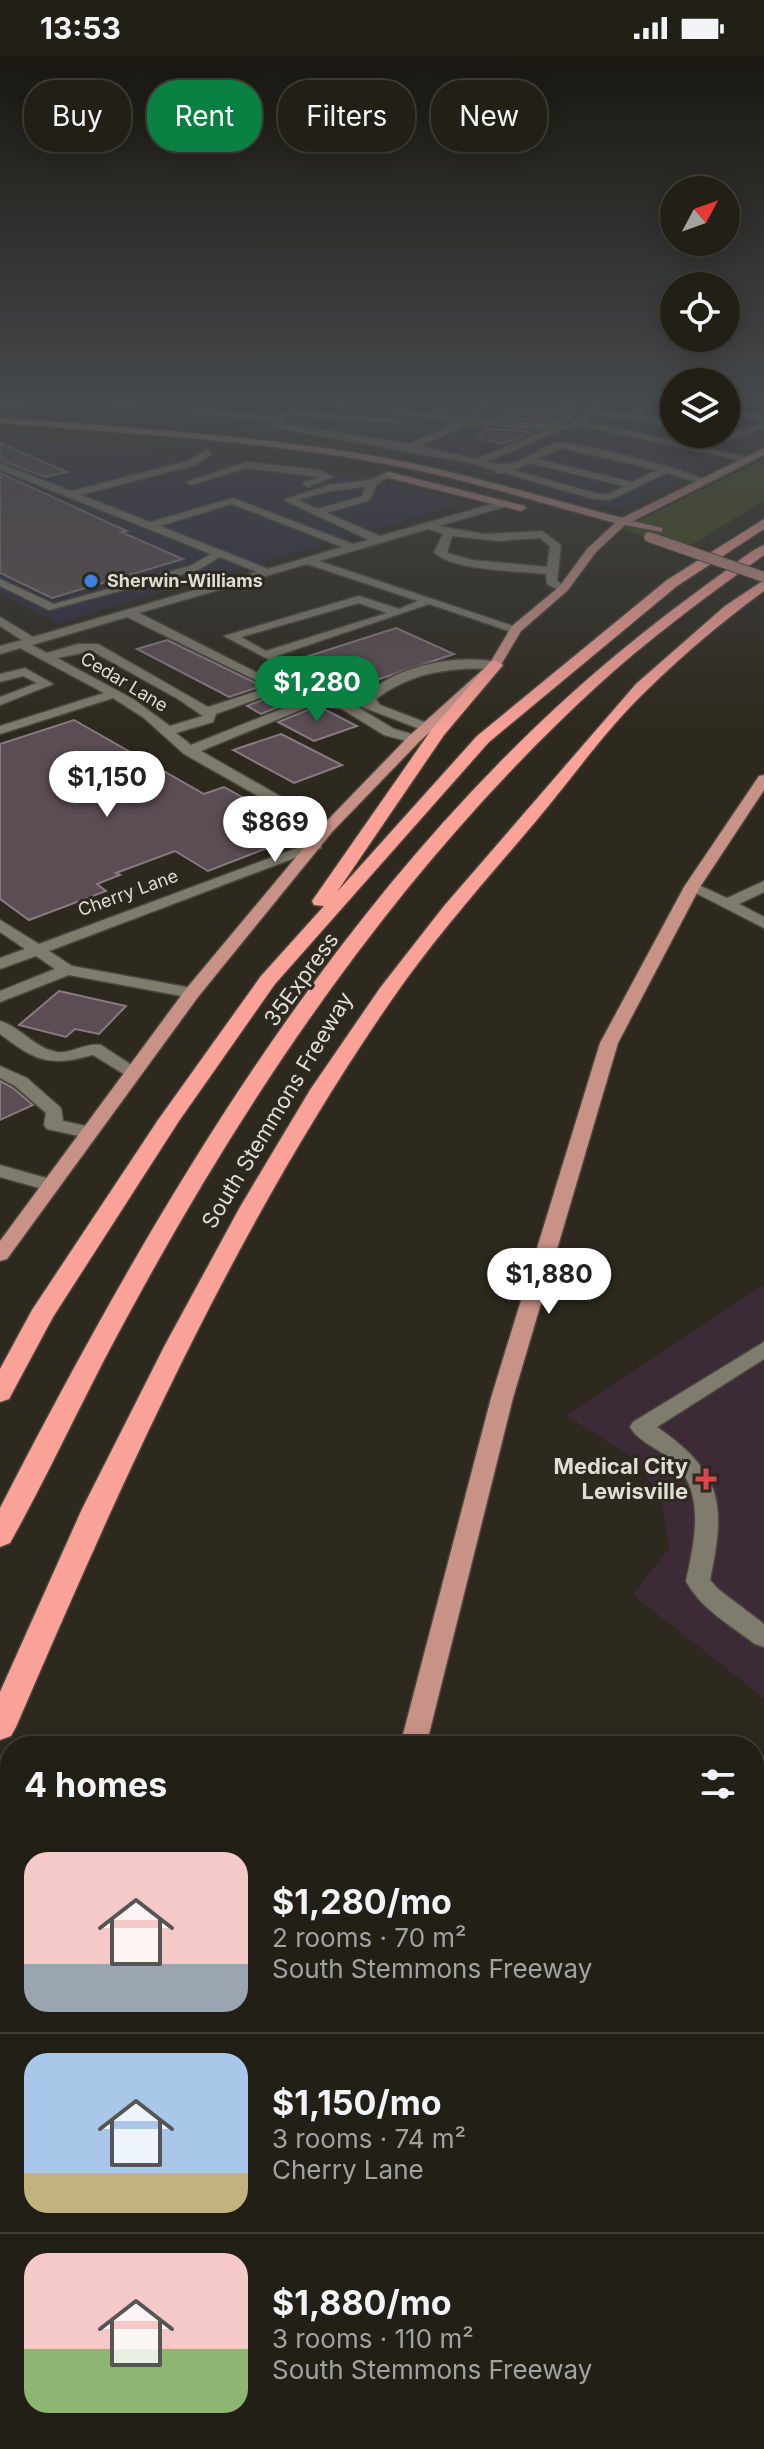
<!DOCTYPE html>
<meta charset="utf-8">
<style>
body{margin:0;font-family:Inter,sans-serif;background:#2e2c23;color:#f1f3f6;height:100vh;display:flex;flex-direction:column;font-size:30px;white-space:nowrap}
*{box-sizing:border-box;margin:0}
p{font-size:26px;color:#a2a2a1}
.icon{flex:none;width:44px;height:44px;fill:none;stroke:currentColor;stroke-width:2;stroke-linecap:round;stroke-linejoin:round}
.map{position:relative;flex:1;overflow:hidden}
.side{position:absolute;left:0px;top:1680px;width:764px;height:714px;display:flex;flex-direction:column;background:#221f16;border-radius:32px 32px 0 0;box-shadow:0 4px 20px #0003,0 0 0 2px #3f3d35}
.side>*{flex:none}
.top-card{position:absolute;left:24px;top:24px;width:716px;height:72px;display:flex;gap:16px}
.needle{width:52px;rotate:49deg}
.buttons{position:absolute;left:660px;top:120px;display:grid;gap:16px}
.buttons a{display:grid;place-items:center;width:80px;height:80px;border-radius:50%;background:#221f16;box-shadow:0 4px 20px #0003,0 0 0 2px #3f3d35;font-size:40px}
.price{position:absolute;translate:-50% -68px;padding:0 18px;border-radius:28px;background:#fff;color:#222;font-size:26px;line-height:52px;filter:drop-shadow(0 2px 4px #0008)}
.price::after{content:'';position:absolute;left:50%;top:48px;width:24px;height:18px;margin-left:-12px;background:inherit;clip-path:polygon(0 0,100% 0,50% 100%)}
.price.current{background:#0b8043;color:#fff}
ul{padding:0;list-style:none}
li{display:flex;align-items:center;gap:24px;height:200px;padding:0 24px}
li+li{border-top:2px solid #3f3d35}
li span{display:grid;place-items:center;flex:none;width:224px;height:160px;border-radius:24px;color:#555}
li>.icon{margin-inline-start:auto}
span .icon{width:96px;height:96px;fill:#fffc;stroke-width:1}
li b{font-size:34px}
h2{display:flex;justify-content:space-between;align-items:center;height:96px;padding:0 24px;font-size:34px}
.chip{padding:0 28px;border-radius:32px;background:#221f16;box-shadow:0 4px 20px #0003,0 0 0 2px #3f3d35;font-size:28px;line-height:72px}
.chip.current{background:#0b8043;color:#fff}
.status{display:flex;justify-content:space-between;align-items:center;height:56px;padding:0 40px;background:#221f16;direction:ltr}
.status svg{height:22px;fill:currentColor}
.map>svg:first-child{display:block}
.commercial{fill:#312e3f}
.medical{fill:#3c2b36}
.green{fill:#414a14}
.building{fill:#5b4d53;stroke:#897a81;stroke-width:2}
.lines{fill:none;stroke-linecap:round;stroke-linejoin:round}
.minor-casing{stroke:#4a473d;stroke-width:3}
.major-casing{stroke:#4a473d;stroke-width:3}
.highway-casing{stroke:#4a473d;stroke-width:3}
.minor{fill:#7f7b6d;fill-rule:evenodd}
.major{fill:#c99287;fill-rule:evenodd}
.highway{fill:#faa298;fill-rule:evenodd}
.major-bridge-casing{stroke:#4a473d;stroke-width:12;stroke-linecap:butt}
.major-bridge{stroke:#c99287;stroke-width:10}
.shop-dot{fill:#3f7fe0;stroke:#2d291e;stroke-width:3}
.health-dot{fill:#e0444e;stroke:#2d291e;stroke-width:3}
.labels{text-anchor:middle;stroke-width:6;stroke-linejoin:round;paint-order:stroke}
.far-poi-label{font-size:18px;font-weight:bold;fill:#dfddd6;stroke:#2d291e;text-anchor:start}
.far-street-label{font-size:18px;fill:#dfddd6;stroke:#2d291e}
.street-label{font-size:22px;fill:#dfddd6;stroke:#2d291e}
.poi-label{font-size:22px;font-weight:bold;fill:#dfddd6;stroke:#2d291e;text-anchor:end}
</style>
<div class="status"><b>13:53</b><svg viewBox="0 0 49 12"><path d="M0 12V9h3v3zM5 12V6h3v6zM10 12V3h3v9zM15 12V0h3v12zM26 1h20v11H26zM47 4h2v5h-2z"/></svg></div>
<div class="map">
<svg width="764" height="2393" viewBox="0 0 764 2393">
<rect width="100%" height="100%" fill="#2d291e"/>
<g class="commercial">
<polygon points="0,342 674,342 674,378 726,378 726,342 764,342 764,383 626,451 593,450 470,413 373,392 313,381 0,354"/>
<polygon points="0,381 343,417 439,439 459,448 58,567 0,538"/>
</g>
<polygon class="medical" points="764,1229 764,1642 633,1539 669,1492 661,1442 635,1404 566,1359"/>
<polygon class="green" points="764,403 764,444 697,486 676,492 622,473"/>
<g class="building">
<polygon points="505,350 563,355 563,356 544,365 496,361"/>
<polygon points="486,372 533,376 503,388 477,382"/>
<polygon points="0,387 67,416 45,421 0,404"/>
<polygon points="0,417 127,475 121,476 183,503 52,542 0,517"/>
<polygon points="396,572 454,598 350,633 293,605"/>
<polygon points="167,584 262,630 229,641 137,593"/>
<polygon points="275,610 331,639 313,637 261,658 247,650 290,633 288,629 260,615"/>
<polygon points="315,651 322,652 357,670 314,685 278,666"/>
<polygon points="74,664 204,738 224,731 306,777 208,815 175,795 116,817 120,819 97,828 106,835 29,864 0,843 0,688"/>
<polygon points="281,678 342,709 294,727 233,694"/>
<polygon points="59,935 126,950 99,978 75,973 66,981 19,969"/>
<polygon points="0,1025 13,1032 33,1049 0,1064"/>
</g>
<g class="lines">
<g class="minor-casing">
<g id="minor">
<polygon points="22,342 33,342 21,351 0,351 0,345 16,346"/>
<path d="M36 342H72L279 360 290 354 400 363 403 368 292 360 282 367 409 388 457 366 381 356 378 351 433 358 448 342H457L442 359 466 362 483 342H492L475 362 546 368 547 365 560 363 567 356 559 342H568L577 356 566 367 554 369C575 371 582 358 593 342H602L594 355 630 357 641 344 657 342 647 348 639 359 674 366V372L633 363 590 360 586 365 754 403 749 406 581 370 559 375 486 406C518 415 528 395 556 387 570 383 693 415 707 425L702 428 667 417 610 444 593 443 505 417 496 418V415L475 408 276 372 271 369 274 365ZM470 368 546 374 476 403 420 390ZM561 392 657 414 632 426 538 403ZM529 407 624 430 608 438H598L514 414Z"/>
<polygon points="297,342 318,346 313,349 264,343"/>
<polygon points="339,342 348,342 341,351 335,351"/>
<polygon points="667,342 674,342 674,346"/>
<polygon points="726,351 764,359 764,365 726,357"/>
<polygon points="764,366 764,372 728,385 706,378 727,379"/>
<path d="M208 393 211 398 196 409 81 439 150 466 233 442 353 488 369 484 283 444 329 429 370 424 387 416 392 419 376 429 370 444 327 457 380 480 503 445 508 448 507 450 439 470 484 478 542 475 561 489 557 525 569 533 563 536 547 528 546 518C521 515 451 515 434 496L443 478 428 473 319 505 522 573 512 576 429 548 276 600 363 642C395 609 456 598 499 606V612L495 613C451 611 412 616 376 643L380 649 443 673V679L438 680 352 647 224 580 359 540 399 553 418 545 307 508 139 557 287 632 216 658 213 666 176 677 191 689 314 640 351 647 394 673 419 680 421 683 414 687 384 679 342 653 315 648 201 695 332 770V776H322L184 698 144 662 113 642 0 678V670L104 637 20 592 0 598V590L22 584 0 570V561L33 581 257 516 220 501 198 514 49 554 0 530V523L54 548 190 510 211 498 0 414V407L71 435 188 405ZM365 431 362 440 318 453 298 444 330 435ZM232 448 342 491 268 513 160 470ZM452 480 499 485 540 482 550 490 547 511 472 504 447 497ZM359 547 387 557 266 595 241 581ZM127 561 270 631 208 651 98 588H78L47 597 32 589ZM92 595 178 643 203 660 170 670 133 643 57 602Z"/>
<polygon points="246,406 320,414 333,421 308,431 303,428 304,426 319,421 247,412 191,429 186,426"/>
<polygon points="25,612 53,628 0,649 0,641 37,627 23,620 0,626 0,618"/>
<polygon points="316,785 321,786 321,792 49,895 72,910 192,932 200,937 198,941 192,942 69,919 0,946 0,935 55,913 36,900 0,913 0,902 25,893 0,876 0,864 39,888"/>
<polygon points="764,825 764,836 739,848 764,861 764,872 684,831 692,826 727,842"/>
<path d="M0 965C21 971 34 992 57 996 72 998 86 986 101 989L142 1016 133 1021 127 1020 93 999C48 1011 36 1005 0 978Z"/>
<polygon points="0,1010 27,1022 61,1052 63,1065 95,1072 97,1076 95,1080 88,1082 47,1073 44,1069 46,1057 15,1030 0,1022"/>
<polygon points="0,1109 57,1125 60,1129 50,1135 0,1121"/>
<path d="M764 1286V1303L657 1371C723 1417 726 1448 710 1524L718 1533 764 1568V1591L755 1588C730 1569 701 1553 686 1525 695 1483 707 1433 669 1402 657 1392 638 1385 630 1371L633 1366Z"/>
<polygon points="764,1792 764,1823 754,1826 754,1796"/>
<polygon points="754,2195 764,2199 764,2239 754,2234"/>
</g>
</g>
<g class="major-casing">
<g id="major">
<path d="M0 361C127 372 255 379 381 401 462 416 542 441 622 462L764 392V399L633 465 662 472V476L625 469 596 496 567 535 521 575 499 612 419 686 332 776 198 941 7 1203 0 1205V1185L186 933 322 770 409 680 490 607 512 570 559 531 588 492 615 467C537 446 460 421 380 407 255 384 127 378 0 367Z"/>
<polygon points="389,416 525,450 526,452 521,455 385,421 385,417"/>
<polygon points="764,719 764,734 700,831 618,987 513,1342 426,1690 400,1690 491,1342 600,987 684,831 759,720"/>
<polygon points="255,2384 291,2384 290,2393 254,2393"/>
</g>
</g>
<g class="highway-casing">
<g id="highway">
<polygon points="764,463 764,473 677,530 489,686 275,928 179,1065 53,1261 9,1343 0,1346 0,1313 32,1254 158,1064 261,920 324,850 314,849 312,845 432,673 490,606 495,604 503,609 444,679 337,836 477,680 667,524"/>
<path d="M764 489V499C706 541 648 583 595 632 404 808 255 1025 132 1252 89 1329 53 1410 10 1487L0 1491V1452C165 1132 356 805 643 577 670 555 699 534 728 513 739 505 751 494 764 489Z"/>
<path d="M764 524V535C724 564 684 598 648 633 607 672 573 721 536 765 488 822 436 880 393 942 237 1167 124 1420 16 1671L11 1680 0 1684V1636L82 1453 165 1289 240 1151 310 1034 380 932 444 850 636 628 725 550Z"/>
</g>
</g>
<use href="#minor" class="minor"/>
<use href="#major" class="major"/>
<use href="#highway" class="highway"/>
<g class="major-bridge-casing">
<polyline id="major-bridge" points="649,481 764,521"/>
</g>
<use href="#major-bridge" class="major-bridge"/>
</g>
<linearGradient id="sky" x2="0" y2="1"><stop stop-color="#191710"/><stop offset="0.51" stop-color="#46494c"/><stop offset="1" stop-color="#46494c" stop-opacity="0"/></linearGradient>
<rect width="764" height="677" fill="url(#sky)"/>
<circle class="shop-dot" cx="91" cy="525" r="8"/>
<path class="health-dot" d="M702 1411h8v8h8v8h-8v8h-8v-8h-8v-8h8z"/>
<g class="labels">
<g class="far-poi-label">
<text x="107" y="531">Sherwin-Williams</text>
</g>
<g class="far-street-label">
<text transform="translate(124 626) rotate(31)" y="6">Cedar Lane</text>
<text transform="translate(128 837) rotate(-20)" y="6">Cherry Lane</text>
</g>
<g class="street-label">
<text transform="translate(301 923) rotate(-54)" y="8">35Express</text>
<text transform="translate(277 1054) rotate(-59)" y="8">South Stemmons Freeway</text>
</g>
<g class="poi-label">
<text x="688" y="1418">Medical City<tspan x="688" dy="25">Lewisville</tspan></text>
</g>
</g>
</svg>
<div class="buttons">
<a><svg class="needle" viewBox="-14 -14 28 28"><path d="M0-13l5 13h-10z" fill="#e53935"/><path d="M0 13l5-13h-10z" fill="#a2a2a1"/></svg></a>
<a><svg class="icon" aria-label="locate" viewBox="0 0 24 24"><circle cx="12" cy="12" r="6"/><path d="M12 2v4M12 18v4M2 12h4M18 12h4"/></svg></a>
<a><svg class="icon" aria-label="layers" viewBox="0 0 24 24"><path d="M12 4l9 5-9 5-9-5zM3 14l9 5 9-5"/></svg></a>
</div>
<b class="price current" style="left:317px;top:668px">$1,280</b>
<b class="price" style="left:107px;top:763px">$1,150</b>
<b class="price" style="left:275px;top:808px">$869</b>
<b class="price" style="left:549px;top:1260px">$1,880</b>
<div class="top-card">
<a class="chip">Buy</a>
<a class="chip current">Rent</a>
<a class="chip">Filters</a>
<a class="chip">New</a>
</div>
<section class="side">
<h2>4 homes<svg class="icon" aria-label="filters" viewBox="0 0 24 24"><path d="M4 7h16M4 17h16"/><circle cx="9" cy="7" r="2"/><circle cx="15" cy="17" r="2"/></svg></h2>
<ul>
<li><span style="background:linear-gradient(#f6c9c9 70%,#9aa5b1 0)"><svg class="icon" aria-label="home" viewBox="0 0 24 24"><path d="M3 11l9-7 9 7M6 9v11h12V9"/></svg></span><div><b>$1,280/mo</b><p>2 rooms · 70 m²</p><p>South Stemmons Freeway</p></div></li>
<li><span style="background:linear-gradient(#a9c7e8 75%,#c2b280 0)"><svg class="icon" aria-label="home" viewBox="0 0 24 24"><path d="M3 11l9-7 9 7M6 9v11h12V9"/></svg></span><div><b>$1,150/mo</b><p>3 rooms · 74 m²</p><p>Cherry Lane</p></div></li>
<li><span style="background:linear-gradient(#f6c9c9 60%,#8fb573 0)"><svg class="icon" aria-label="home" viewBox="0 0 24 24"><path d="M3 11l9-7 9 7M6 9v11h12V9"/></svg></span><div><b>$1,880/mo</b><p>3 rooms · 110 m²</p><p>South Stemmons Freeway</p></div></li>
</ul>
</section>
</div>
